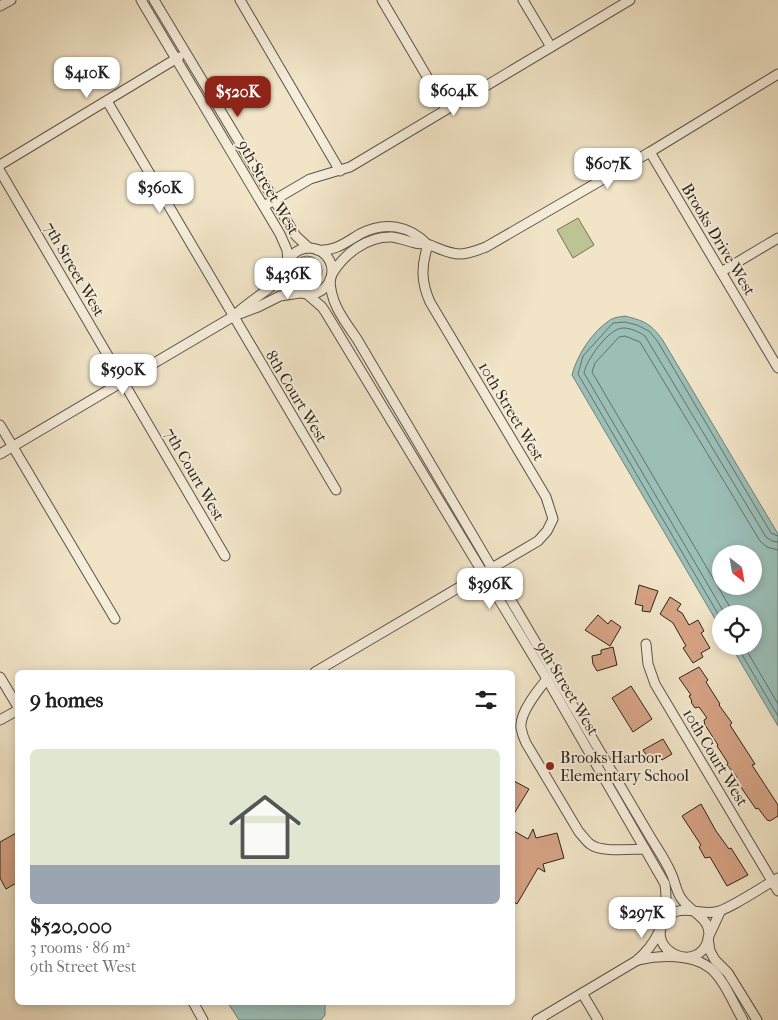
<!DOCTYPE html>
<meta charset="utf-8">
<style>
body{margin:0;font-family:"IM FELL French Canon",serif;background:#f6f6f6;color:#222;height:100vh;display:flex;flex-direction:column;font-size:19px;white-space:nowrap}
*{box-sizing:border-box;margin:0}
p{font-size:16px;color:#767676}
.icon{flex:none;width:28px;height:28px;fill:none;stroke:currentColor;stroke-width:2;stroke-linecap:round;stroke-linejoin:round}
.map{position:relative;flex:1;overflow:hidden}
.details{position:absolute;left:15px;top:670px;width:500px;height:335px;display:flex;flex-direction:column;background:#fff;border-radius:8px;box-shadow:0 2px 8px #0003}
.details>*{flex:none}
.needle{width:32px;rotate:149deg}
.tools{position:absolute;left:712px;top:545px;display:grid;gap:10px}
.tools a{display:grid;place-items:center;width:50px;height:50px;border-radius:50%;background:#fff;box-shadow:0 2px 8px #0003;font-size:25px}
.price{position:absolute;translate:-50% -42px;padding:0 11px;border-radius:10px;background:#fff;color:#222;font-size:16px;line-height:32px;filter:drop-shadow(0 1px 2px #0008)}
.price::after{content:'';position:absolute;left:50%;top:30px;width:15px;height:11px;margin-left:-8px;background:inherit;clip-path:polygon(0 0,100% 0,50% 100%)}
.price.active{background:#8f2418;color:#fff}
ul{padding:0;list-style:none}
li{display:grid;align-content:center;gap:10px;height:265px;padding:0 15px}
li+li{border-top:1px solid #e0e0e0}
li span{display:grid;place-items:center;height:155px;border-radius:8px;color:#555}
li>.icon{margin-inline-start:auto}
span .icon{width:90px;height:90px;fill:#fffc;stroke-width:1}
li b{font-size:21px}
h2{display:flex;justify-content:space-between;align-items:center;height:60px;padding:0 15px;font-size:21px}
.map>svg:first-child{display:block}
.green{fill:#bdc393;stroke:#747456}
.water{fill:#9bbeb7;stroke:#6f8078;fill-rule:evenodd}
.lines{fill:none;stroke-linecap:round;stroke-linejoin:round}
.shore{stroke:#647168;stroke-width:1}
.building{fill:#d6a385;stroke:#2c2419}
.minor-casing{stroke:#5d5444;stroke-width:11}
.minor{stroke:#f6eddb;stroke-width:9}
.poi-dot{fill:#8f2418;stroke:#f6eddb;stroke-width:2}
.labels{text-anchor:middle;stroke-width:4;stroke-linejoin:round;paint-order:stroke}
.street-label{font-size:16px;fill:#2c2419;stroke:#f6eddb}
.poi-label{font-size:16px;fill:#2c2419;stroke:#f6eddb;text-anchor:start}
</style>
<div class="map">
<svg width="778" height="1020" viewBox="0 0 778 1020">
<rect width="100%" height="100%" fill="#f1e4c7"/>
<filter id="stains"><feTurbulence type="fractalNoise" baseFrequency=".004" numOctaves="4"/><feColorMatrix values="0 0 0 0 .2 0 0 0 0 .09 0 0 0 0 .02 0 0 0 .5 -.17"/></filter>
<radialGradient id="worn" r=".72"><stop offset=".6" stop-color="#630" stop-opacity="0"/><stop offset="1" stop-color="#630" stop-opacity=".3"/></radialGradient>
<g class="green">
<polygon points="578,218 594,245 573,258 557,230"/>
<circle cx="307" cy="271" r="15"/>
</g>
<g class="water">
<path d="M625 316C644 321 650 323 662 339L778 534V726L731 646H754V614H721V629L572 375C577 355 592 332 610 320 614 317 620 317 625 316ZM721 554H754V586H721Z"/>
<polygon points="228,1003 325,1003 325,1015 321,1020 239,1020"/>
</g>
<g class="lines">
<g class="shore">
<path d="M725 614 584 373C586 360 609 328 623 328 631 328 639 332 645 336L766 537 772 541 778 542"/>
<polyline points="734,614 592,372 595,363 619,337 625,336 640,342 760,541 767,547 778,550"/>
<polyline points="721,619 578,374 583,356 613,323 625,322 637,325 649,331 658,342 771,533 778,536"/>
<polyline points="737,646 778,716"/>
<polyline points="744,646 778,704"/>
</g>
</g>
<g class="building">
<polygon points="639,585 658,591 650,612 642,611 643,606 635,604"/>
<polygon points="670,597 681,604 677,610 682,613 689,625 698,620 704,631 701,633 710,648 701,653 703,657 693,663 683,648 686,646 673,623 660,614"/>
<polygon points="598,615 608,624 611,620 621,627 610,646 585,630"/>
<polygon points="613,647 617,665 597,671 593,664 592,656 601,654 601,650"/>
<polygon points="699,667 708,680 706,682 720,704 719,705 732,723 730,725 755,764 752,765 778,805 778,816 770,821 767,820 758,808 756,809 736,780 737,777 727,765 728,763 717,746 718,745 705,725 704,720 707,718 699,707 695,708 691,702 692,701 689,696 691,695 679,678"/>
<polygon points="631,686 652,719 633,732 612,698"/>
<polygon points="663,739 672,754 662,760 659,757 650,761 643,750"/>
<polygon points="512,780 529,789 512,817"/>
<polygon points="701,804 716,831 729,849 731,848 748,875 727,886 710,857 705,858 699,847 701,845 682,816"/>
<polygon points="533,829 536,838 557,833 564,858 543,864 545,872 538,868 517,904 512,901 512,830 528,839"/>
<polygon points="18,832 18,882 6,889 0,878 0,842"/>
</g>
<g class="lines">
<g class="minor-casing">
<g id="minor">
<polyline points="141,0 280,234 287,250 288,261"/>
<polyline points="154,0 282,213 296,236 309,248"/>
<polyline points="240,0 340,171"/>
<polyline points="382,0 446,109"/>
<polyline points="523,0 551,47"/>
<polyline points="0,6 11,0"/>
<polyline points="107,101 336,490"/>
<polyline points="650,152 778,368"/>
<polyline points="0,165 179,57"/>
<polyline points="0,171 225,556"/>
<polyline points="264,206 310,179 350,167 630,0"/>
<circle cx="309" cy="271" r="23"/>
<path d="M317 250C335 252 346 242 360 234 385 221 409 225 428 245"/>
<polyline points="721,272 778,238"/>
<path d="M332 274C344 254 367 236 392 237 400 238 407 241 415 243 420 244 425 244 430 245 440 249 449 254 460 254 469 254 478 250 486 247L650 152 778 74"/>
<path d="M330 279C330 303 344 320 357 339L648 833C656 847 665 859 671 873 675 881 676 891 681 898 690 913 714 918 708 940 698 975 644 950 665 920 678 902 698 915 715 912 727 911 765 885 778 878"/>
<path d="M307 294 322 307 326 313 547 679 665 884C669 914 660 941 636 961L537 1020"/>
<path d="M237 313C253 298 273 289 286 271"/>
<polyline points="0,425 115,619"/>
<polyline points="0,454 234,316 258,307 280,296 300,293"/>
<polyline points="646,644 648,664 655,684 778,891"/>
<path d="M315 672 538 541 547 531 553 519 546 497 430 302C421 282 421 266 428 245"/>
<polyline points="0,677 18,707"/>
<path d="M547 679C538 690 519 713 521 728 522 733 524 739 526 743L579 832C583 836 586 841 590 844 601 853 631 849 645 849"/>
<polyline points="0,720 18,710"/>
<polyline points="720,912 708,938 710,951 715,960 728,973 757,1020"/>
<path d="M639 960C659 955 693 954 710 968 724 979 734 1005 743 1020"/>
<polyline points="582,993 598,1020"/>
<polyline points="193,1002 203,1020"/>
</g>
</g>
<use href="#minor" class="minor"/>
</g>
<circle class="poi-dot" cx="550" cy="766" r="5"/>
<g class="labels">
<g class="street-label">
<text transform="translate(269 187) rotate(60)" y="6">9th Street West</text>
<text transform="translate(719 239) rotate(59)" y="6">Brooks Drive West</text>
<text transform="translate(75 269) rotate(60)" y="6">7th Street West</text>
<text transform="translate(297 396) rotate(59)" y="6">8th Court West</text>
<text transform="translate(512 411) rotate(59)" y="6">10th Street West</text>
<text transform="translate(195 474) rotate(60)" y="6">7th Court West</text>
<text transform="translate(568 688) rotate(59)" y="6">9th Street West</text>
<text transform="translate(716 757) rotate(59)" y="6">10th Court West</text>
</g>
<g class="poi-label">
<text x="560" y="763">Brooks Harbor<tspan x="560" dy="18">Elementary School</tspan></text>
</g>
</g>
<rect width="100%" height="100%" filter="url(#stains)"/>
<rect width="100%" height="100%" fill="url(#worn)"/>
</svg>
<div class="tools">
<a><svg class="needle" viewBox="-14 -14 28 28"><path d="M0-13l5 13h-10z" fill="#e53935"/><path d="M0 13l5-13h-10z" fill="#767676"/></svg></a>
<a><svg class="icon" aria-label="locate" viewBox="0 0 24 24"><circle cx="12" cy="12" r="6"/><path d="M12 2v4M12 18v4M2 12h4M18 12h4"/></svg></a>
</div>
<b class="price" style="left:87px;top:99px">$410K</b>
<b class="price" style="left:454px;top:117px">$604K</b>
<b class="price active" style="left:238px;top:118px">$520K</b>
<b class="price" style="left:608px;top:190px">$607K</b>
<b class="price" style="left:160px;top:214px">$360K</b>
<b class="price" style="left:288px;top:300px">$436K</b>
<b class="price" style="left:123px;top:396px">$590K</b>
<b class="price" style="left:490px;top:610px">$396K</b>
<b class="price" style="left:642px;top:939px">$297K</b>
<section class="details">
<h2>9 homes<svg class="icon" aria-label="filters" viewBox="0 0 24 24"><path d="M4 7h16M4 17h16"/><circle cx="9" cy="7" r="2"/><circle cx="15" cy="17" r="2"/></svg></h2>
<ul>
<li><span style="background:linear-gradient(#dfe7d0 75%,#9aa5b1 0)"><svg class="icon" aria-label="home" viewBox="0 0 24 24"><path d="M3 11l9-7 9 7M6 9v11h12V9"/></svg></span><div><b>$520,000</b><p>3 rooms · 86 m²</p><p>9th Street West</p></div></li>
</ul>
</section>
</div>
